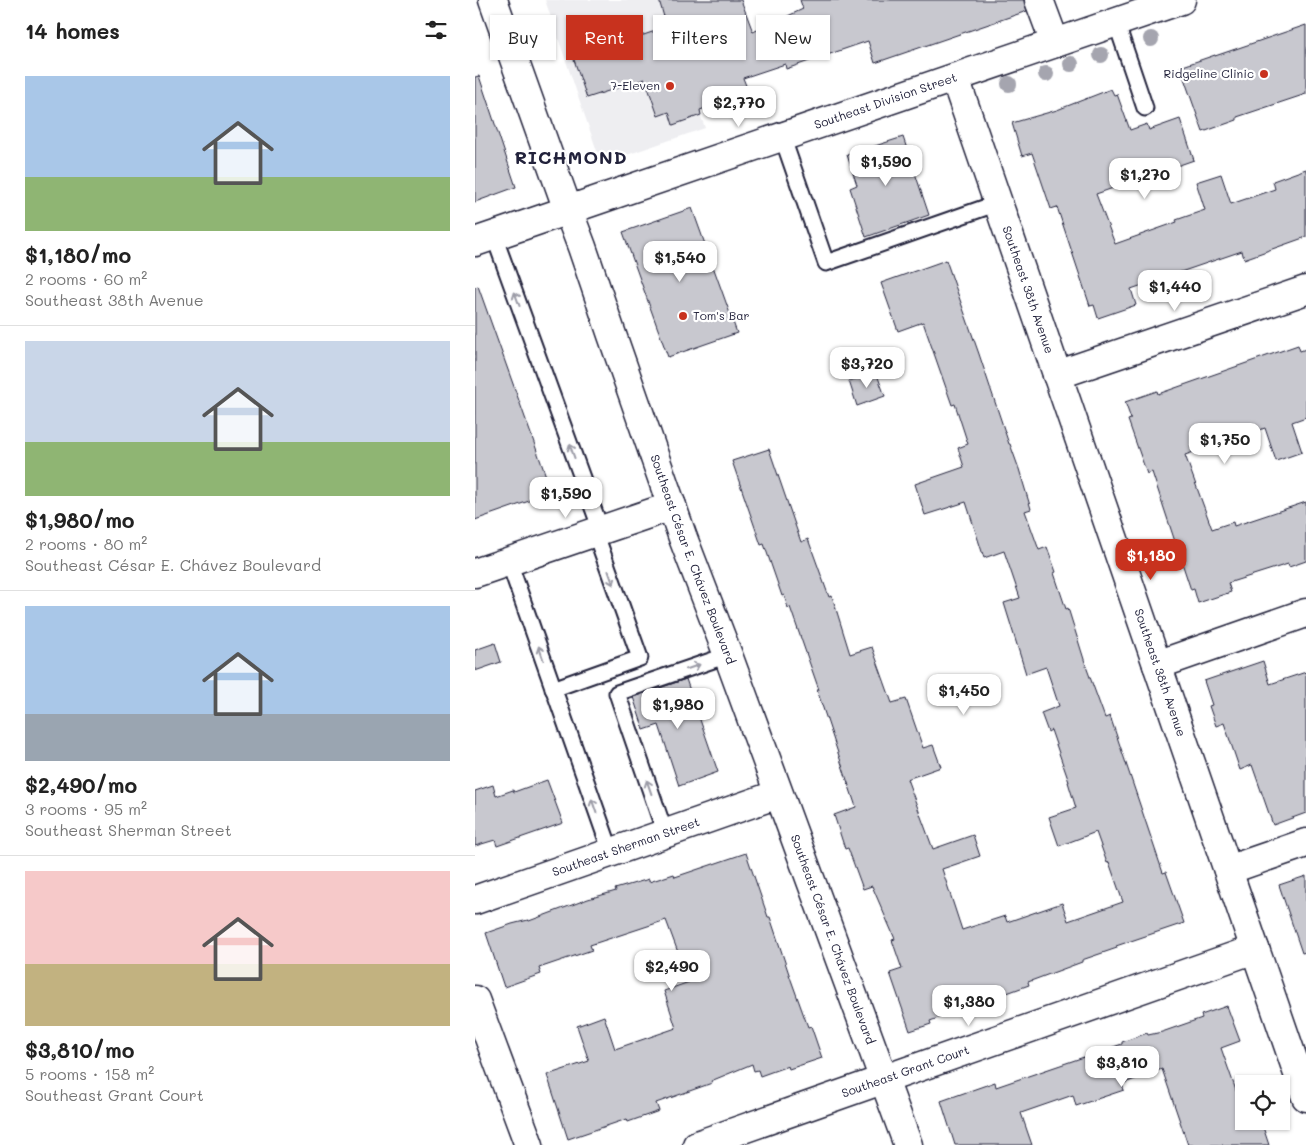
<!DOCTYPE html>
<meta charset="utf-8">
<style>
body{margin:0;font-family:Mali,sans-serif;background:#f6f6f6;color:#222;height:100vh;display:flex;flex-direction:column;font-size:19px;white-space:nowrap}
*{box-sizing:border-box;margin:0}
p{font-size:16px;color:#767676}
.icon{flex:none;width:28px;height:28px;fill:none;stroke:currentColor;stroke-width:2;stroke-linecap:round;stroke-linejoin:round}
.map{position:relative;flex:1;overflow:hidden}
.panel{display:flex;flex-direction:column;background:#fff;width:475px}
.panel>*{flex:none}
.guide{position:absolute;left:15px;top:15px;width:475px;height:45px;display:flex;gap:10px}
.tools{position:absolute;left:760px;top:1075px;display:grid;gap:10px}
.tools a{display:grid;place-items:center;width:55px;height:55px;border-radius:0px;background:#fff;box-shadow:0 1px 4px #0004;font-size:25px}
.price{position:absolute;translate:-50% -42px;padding:0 11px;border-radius:10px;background:#fff;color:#222;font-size:16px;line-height:32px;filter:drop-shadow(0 1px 2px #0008)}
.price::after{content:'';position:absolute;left:50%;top:30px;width:15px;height:11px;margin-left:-8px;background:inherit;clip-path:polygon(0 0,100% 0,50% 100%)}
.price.current{background:#c8321e;color:#fff}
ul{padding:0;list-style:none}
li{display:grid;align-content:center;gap:10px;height:265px;padding:0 25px}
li+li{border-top:1px solid #e0e0e0}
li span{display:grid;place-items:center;height:155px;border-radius:0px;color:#555}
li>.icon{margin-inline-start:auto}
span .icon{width:90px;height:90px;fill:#fffc;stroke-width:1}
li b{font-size:21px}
h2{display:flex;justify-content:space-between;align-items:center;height:60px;padding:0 25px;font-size:21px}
.chip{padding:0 18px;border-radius:0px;background:#fff;box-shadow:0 1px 4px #0004;font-size:18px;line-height:45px}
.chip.current{background:#c8321e;color:#fff}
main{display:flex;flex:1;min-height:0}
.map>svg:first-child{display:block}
.built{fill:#eeeef1}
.building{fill:#c8c8cf;stroke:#22223b}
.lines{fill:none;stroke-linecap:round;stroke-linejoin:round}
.service-casing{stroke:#22223b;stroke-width:19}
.minor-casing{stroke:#22223b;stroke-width:31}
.secondary-casing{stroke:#22223b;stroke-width:31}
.primary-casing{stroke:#22223b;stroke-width:31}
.service{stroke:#fff;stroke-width:15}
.minor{stroke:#fff;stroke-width:28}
.secondary{stroke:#fff;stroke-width:28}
.primary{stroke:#fff;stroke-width:28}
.tree{fill:#a5a5af}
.oneway{stroke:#9c9ca7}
.poi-dot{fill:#c8321e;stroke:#fff;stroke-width:2}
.labels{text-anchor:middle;stroke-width:4.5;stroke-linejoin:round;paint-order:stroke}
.poi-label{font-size:12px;fill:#22223b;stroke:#fff;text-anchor:end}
.street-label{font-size:12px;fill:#22223b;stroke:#fff}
.district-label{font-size:18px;font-weight:bold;letter-spacing:1px;fill:#22223b;stroke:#fff}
</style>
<main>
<section class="panel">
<h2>14 homes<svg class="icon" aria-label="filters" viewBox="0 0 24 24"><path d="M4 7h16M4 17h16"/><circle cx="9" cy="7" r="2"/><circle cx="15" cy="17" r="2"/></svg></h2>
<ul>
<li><span style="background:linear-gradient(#a9c7e8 65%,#8fb573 0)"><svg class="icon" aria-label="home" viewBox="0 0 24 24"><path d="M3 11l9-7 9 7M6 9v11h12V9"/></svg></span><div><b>$1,180/mo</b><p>2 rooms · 60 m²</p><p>Southeast 38th Avenue</p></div></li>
<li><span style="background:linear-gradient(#c9d6e8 65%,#8fb573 0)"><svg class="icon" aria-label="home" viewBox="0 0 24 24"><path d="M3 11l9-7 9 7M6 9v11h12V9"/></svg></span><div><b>$1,980/mo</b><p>2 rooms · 80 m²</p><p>Southeast César E. Chávez Boulevard</p></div></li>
<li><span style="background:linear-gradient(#a9c7e8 70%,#9aa5b1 0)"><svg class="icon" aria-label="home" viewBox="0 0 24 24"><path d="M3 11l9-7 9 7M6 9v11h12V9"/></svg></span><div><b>$2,490/mo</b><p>3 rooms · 95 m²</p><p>Southeast Sherman Street</p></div></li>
<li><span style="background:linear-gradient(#f6c9c9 60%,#c2b280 0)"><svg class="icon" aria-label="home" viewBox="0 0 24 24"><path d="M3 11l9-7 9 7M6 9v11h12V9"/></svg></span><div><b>$3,810/mo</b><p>5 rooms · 158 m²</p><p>Southeast Grant Court</p></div></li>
</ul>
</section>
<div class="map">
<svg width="831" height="1145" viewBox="0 0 831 1145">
<rect width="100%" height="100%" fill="#fff"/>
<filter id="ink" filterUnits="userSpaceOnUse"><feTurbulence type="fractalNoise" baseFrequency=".02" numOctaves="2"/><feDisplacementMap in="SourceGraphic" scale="10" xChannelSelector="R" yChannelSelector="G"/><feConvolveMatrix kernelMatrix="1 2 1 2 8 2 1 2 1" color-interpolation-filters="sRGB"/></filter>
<g filter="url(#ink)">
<polygon class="built" points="70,0 185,0 230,128 143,158 123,154"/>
<g class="building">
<polygon points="184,0 266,0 278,32 328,9 325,0 549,0 552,11 400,63 393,41 311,69 310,64 268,78 274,93 225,110 226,115 198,125 194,112 183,116 170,79 112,98 94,45 149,26 154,40 192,27"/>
<polygon points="831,25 831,94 762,117 762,120 728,132 705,67 740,55 740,56"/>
<polygon points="4,76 41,187 0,202 0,77"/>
<polygon points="636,89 639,95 642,94 655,130 672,124 674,130 705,119 719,160 621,194 640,244 702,222 701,220 730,210 721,182 746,174 756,204 800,189 798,181 831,169 831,237 769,259 767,251 656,289 661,305 623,318 619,305 615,306 582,207 576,209 557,153 547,156 537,123 582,110"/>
<polygon points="428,137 454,215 391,237 375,188 382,185 372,155"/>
<polygon points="217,208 262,333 193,357 148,232"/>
<polygon points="471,260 504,354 534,444 535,444 544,469 556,509 550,511 564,550 572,547 581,572 579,573 591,609 593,608 612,669 630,718 635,716 688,873 691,872 709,923 641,946 642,948 607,960 607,962 553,982 554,985 455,1021 456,1024 435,1031 415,973 427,969 417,940 420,939 397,886 388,889 373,848 370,849 359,815 381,807 342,690 344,690 315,607 313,608 309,595 307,596 289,544 286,545 257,461 294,449 326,542 333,539 354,597 357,596 375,654 397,647 417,703 431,699 448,748 458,745 466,767 432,779 458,849 498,835 505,856 467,869 487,930 530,916 532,922 587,903 593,921 648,902 634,862 632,863 621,832 584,846 574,817 601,808 593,782 594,782 576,730 573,732 566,713 584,706 571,667 551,674 529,603 545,598 529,551 509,558 491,502 450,515 440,484 489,467 483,448 493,444 480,404 477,405 448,322 423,331 406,283"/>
<polygon points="3,286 77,493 0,520 0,287"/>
<polygon points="823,345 825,351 831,349 831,417 817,422 827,452 801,461 790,428 710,455 737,529 758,522 759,526 831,502 831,561 814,567 813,564 753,583 756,592 723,603 719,589 716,590 677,472 672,474 653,420 656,419 650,402 682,391 683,394"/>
<polygon points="401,372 410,396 382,406 374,381"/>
<polygon points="20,643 26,662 0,671 0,650"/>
<polygon points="788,661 795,684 831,672 831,813 798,825 777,765 765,770 749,723 741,726 734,706 737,705 729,681"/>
<polygon points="211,679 243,772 204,786 184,725 169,730 158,697"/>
<polygon points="72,780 88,823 22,846 20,840 0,846 0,791 18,785 21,796 38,790 39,792"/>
<polygon points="271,853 293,917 295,917 315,977 333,1027 336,1026 347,1058 314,1069 313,1066 285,1076 283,1070 279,1071 277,1064 236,1081 237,1083 181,1103 184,1111 153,1122 152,1119 93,1139 72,1075 114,1061 102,1026 129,1016 140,1049 201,1028 189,991 214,982 191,920 115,945 117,950 64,968 66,974 29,987 11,933 37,924 53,920 54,921 113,899 141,891 140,889 174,879 174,882 199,874 200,877"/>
<polygon points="831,876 831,952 827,953 804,885"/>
<polygon points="752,1006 765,1041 746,1048 769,1113 769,1121 786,1121 794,1145 713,1145 687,1069 647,1084 649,1090 601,1106 598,1095 546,1113 557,1145 480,1145 466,1101 520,1082 521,1087 647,1044 647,1042 672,1033 673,1035 687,1032 727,1018 726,1015"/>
</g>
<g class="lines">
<g class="service-casing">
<g id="service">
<polyline points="641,22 670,108"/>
<polyline points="307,136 351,263 523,203"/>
<polyline points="19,236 126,530"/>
<polyline points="34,562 136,852"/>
<polyline points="78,689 165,658 120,532"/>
<polyline points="190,833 142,693 253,655"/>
</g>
</g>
<g class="minor-casing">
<g id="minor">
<polyline points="564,0 580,43"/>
<path id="s1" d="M480 78 831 1097"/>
<polyline points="582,375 831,290"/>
<polyline points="0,573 197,506"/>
<polyline points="682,665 831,613"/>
<polyline points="753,870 831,843"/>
<path id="s2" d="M0 900 303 794"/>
<polyline points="0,1000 54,1145"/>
<path id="s3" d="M222 1145 780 949"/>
</g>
</g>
<g class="secondary-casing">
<g id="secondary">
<path id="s4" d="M0 242 706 0"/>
</g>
</g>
<g class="primary-casing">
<g id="primary">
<path id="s5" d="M18 0 93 210 107 247 137 335 208 538 253 655 433 1145"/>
</g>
</g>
<use href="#service" class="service"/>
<use href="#minor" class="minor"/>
<use href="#secondary" class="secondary"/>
<use href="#primary" class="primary"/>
</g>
<g class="tree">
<circle cx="676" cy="39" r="8"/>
<circle cx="626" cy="55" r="8"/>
<circle cx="596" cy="64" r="8"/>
<circle cx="571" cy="74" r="8"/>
<circle cx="534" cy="84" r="8"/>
</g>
<defs><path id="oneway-shaft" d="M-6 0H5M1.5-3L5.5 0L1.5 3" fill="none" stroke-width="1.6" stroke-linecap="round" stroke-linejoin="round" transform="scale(1.25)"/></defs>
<g class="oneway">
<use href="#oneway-shaft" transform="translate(42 299) rotate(-110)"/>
<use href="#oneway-shaft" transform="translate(97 451) rotate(-110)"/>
<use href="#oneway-shaft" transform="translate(136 578) rotate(70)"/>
<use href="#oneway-shaft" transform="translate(66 653) rotate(-109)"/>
<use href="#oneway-shaft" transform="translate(218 667) rotate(-19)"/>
<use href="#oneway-shaft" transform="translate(174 787) rotate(-109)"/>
<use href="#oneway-shaft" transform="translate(119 806) rotate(-109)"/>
</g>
</g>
<g class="poi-dot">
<circle cx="789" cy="74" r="5"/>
<circle cx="195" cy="86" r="5"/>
<circle cx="208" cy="316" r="5"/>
</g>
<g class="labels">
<g class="poi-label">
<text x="779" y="78">Ridgeline Clinic</text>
<text x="185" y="90">7-Eleven</text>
<text x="218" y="320" text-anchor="start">Tom's Bar</text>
</g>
<g class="street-label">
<text dy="4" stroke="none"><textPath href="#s4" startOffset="434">Southeast Division Street</textPath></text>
<text dy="4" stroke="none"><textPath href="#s1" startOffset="224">Southeast 38th Avenue</textPath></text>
<text dy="4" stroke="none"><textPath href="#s5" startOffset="594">Southeast César E. Chávez Boulevard</textPath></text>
<text dy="4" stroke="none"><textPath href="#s1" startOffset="629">Southeast 38th Avenue</textPath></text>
<text dy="4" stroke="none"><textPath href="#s2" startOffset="160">Southeast Sherman Street</textPath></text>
<text dy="4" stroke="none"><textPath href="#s5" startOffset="999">Southeast César E. Chávez Boulevard</textPath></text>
<text dy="4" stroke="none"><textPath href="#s3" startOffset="221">Southeast Grant Court</textPath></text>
</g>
<g class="district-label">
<text x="96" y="164">RICHMOND</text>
</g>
</g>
</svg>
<div class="tools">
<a><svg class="icon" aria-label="locate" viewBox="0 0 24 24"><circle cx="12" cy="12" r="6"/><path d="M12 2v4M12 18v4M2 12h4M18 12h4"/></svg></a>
</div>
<b class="price" style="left:264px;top:128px">$2,770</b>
<b class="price" style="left:411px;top:187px">$1,590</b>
<b class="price" style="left:670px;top:200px">$1,270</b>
<b class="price" style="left:205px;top:283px">$1,540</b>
<b class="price" style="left:700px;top:312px">$1,440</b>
<b class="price" style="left:392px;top:389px">$3,720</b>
<b class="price" style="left:750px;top:465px">$1,750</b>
<b class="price" style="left:91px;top:519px">$1,590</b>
<b class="price current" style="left:676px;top:581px">$1,180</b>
<b class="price" style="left:489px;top:716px">$1,450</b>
<b class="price" style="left:203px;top:730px">$1,980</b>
<b class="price" style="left:197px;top:992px">$2,490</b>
<b class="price" style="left:494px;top:1027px">$1,380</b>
<b class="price" style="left:647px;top:1088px">$3,810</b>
<div class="guide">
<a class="chip">Buy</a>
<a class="chip current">Rent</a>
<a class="chip">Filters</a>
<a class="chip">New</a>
</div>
</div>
</main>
